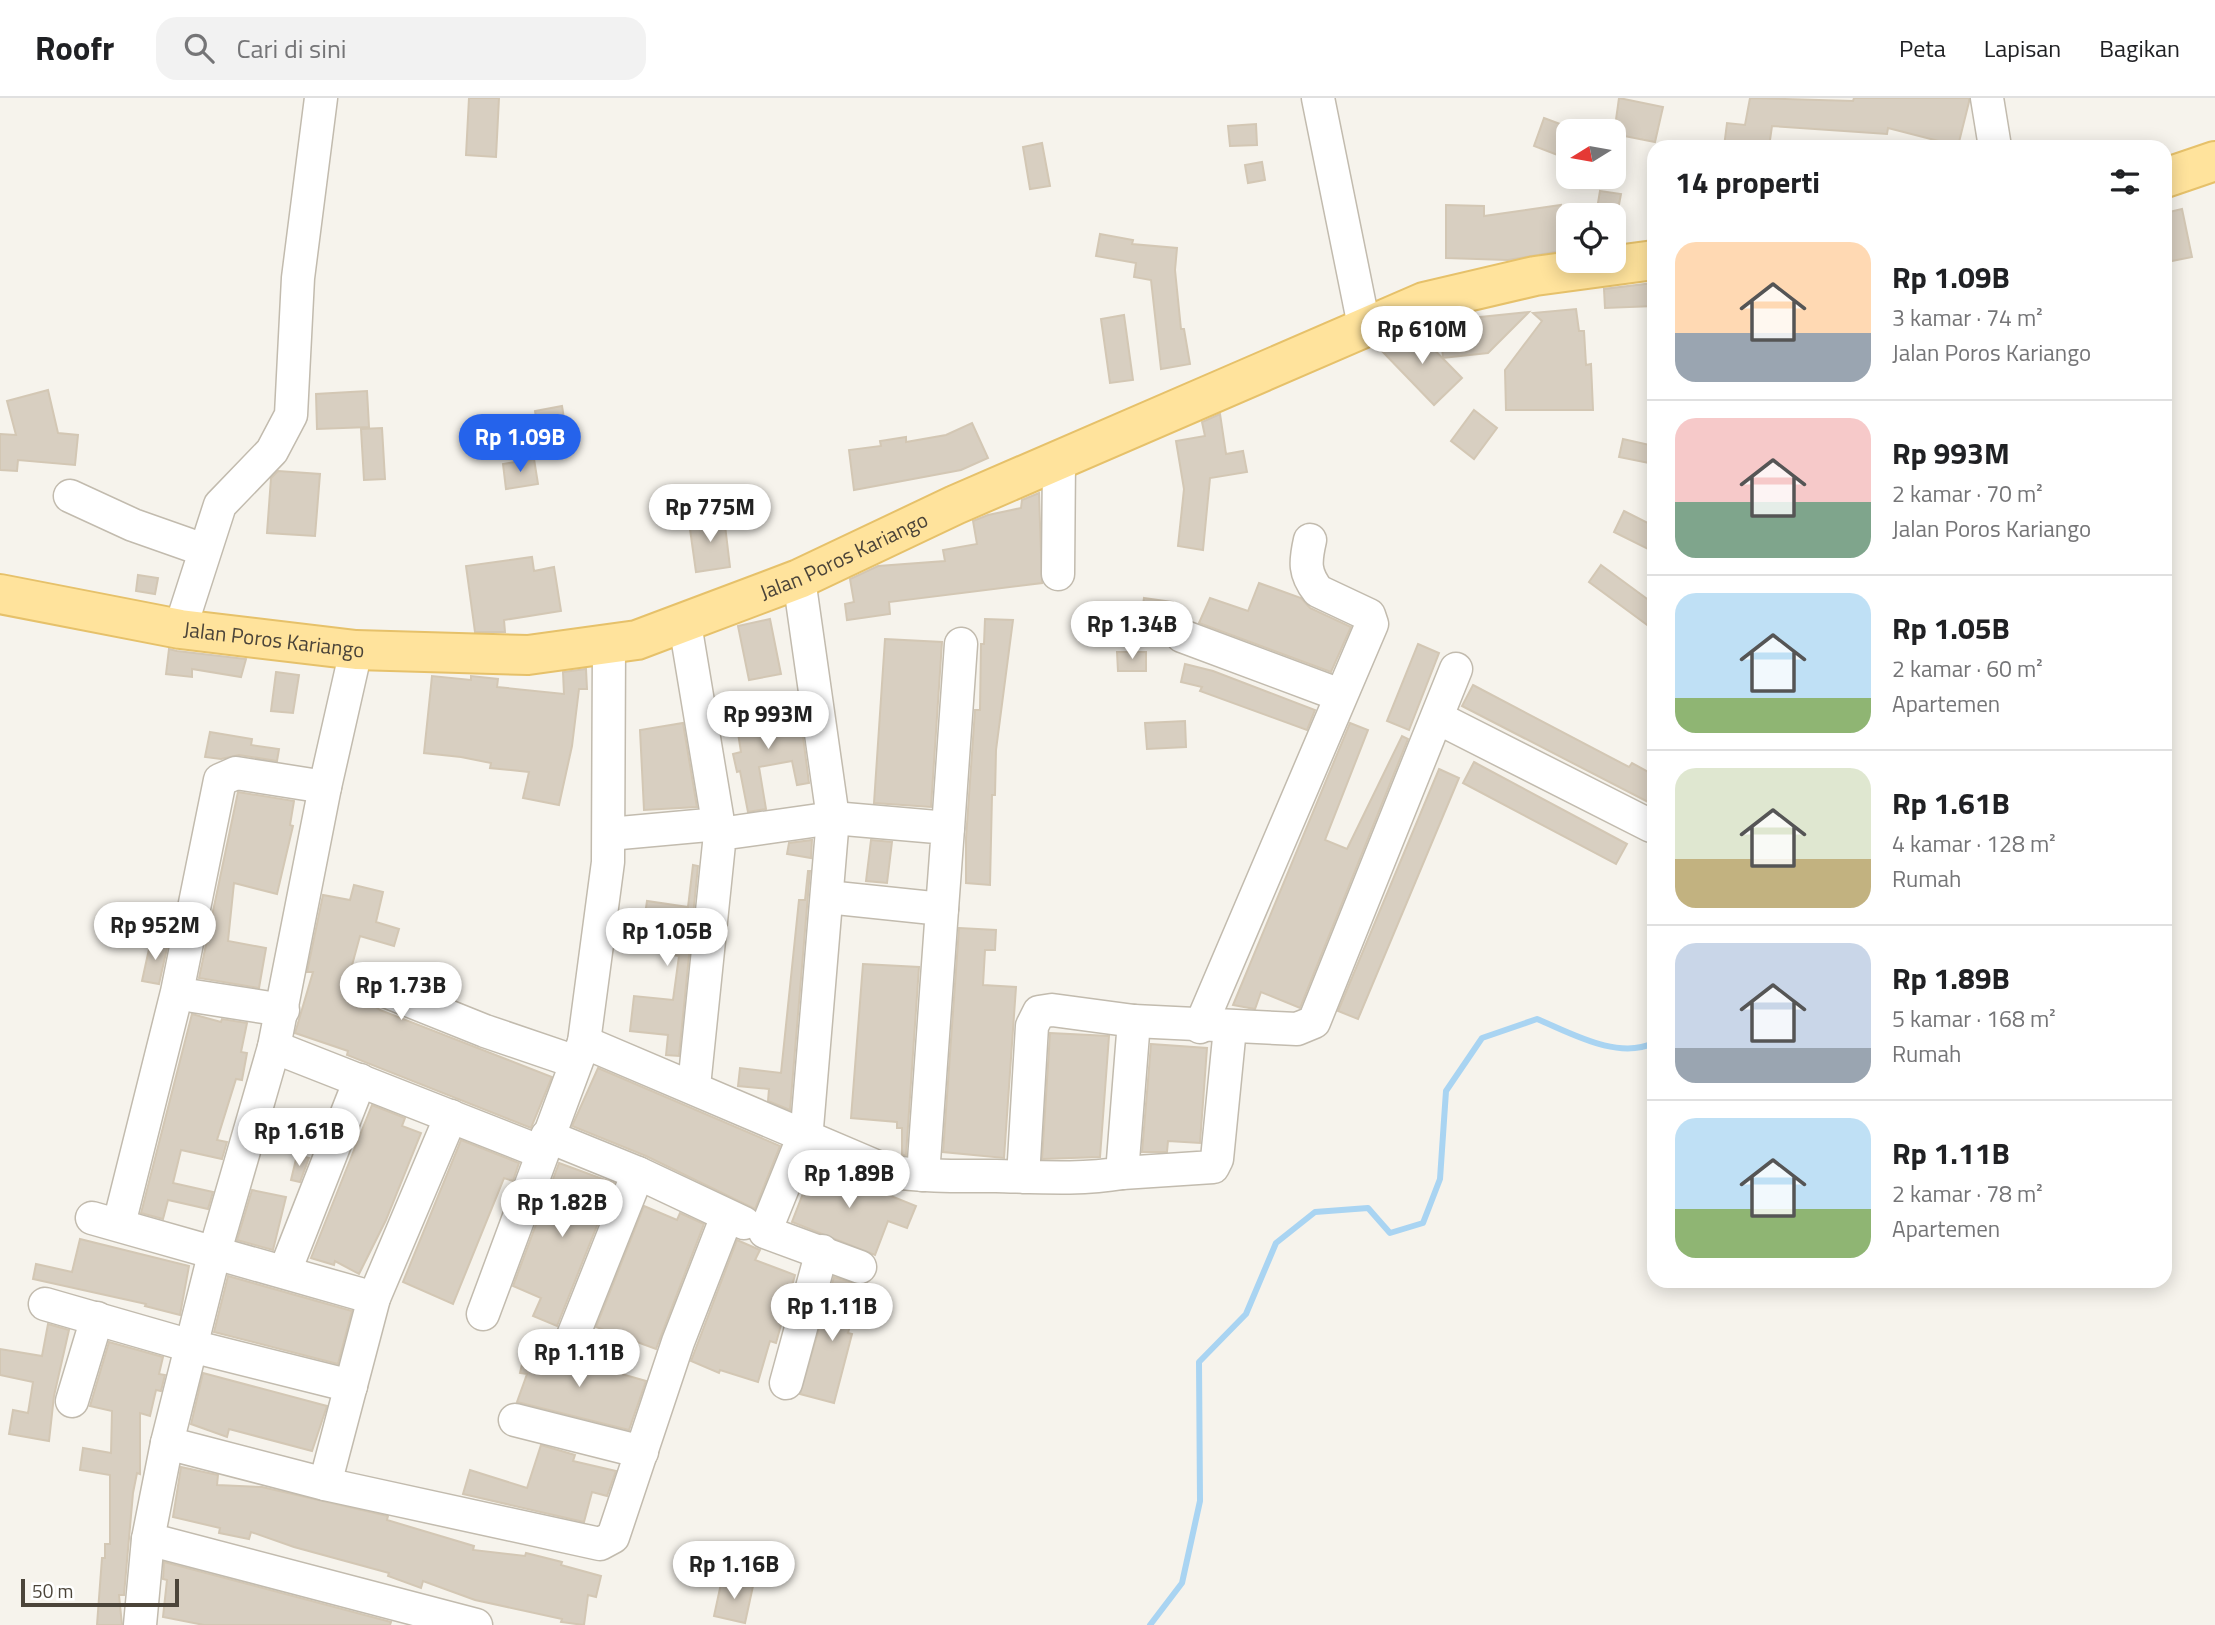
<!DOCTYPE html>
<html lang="id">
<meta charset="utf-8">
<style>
body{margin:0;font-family:"Titillium Web",sans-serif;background:#f2f2f2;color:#202124;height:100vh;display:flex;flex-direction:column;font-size:26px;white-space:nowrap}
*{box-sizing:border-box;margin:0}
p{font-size:23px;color:#757577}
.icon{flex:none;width:38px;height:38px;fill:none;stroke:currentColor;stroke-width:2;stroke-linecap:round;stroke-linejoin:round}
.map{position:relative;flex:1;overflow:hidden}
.drawer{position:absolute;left:1647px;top:42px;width:525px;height:1148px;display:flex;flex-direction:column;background:#fff;border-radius:21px;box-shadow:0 4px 18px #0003}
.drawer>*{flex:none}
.needle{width:46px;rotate:259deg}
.controls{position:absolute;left:1556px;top:21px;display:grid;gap:14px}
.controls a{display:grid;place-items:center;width:70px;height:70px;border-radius:14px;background:#fff;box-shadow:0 4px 18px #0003;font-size:35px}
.scale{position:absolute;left:21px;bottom:18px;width:158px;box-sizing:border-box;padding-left:7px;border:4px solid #4b4439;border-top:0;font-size:19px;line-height:24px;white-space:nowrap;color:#4b4439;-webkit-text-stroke:5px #fff;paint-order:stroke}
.price{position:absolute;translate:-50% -60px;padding:0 16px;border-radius:24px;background:#fff;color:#222;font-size:23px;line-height:46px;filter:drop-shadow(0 2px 4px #0008)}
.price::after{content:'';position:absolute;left:50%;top:42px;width:21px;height:16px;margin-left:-10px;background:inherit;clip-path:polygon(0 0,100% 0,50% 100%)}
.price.on{background:#2563eb;color:#fff}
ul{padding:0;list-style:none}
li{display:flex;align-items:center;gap:21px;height:175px;padding:0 28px}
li+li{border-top:2px solid #e0e0e0}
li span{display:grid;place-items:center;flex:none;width:196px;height:140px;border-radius:21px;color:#555}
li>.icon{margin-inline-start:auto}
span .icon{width:84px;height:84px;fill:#fffc;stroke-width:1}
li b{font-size:30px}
h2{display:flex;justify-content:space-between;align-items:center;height:84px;padding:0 28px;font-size:30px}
header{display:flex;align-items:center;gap:42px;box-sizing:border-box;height:98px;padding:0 35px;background:#fff;border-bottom:2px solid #e0e0e0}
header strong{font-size:33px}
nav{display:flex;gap:38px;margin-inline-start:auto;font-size:24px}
.search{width:490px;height:63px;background:#f2f2f2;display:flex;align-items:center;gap:18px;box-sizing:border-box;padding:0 24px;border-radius:21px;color:#757577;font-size:26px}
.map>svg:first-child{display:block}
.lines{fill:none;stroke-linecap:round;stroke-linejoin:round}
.stream{stroke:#a9d4f2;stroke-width:6}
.building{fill:#d8cfc1;stroke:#d3c7b4;stroke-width:2}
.minor-casing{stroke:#c2bbae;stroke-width:35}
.major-casing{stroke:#e6c16a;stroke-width:42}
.minor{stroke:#fff;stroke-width:32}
.major{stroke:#ffe39c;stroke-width:38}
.labels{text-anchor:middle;stroke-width:6;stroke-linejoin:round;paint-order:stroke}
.street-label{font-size:21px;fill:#4b4439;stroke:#fff}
</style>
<header>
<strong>Roofr</strong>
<div class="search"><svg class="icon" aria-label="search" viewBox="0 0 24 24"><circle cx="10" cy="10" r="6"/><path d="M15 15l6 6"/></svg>Cari di sini</div>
<nav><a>Peta</a><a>Lapisan</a><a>Bagikan</a></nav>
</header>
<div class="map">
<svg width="2215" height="1527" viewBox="0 0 2215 1527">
<rect width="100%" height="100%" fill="#f6f3ec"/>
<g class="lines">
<path class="stream" d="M1150 1527 1182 1485 1200 1403 1199 1264 1246 1216 1276 1145 1315 1114 1368 1110 1390 1135 1423 1125 1440 1081 1446 993 1482 940 1537 921C1571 935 1617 962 1654 945"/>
</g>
<g class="building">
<polygon points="469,0 499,0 496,59 466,57"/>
<polygon points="1619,0 1663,9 1655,44 1614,36"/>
<polygon points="1750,0 1853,3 1854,0 1969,0 1969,4 1958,48 1888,30 1887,36 1772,28 1769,49 1724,49 1727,25 1745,27"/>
<polygon points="1544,20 1568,29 1568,61 1534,48"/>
<polygon points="1256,26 1257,47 1230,48 1228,28"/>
<polygon points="1042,45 1050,88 1030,91 1023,49"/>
<polygon points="1262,64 1265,82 1248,85 1245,67"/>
<polygon points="1600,93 1621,96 1617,117 1596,117"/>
<polygon points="1446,107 1484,108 1484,118 1561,107 1567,152 1508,162 1446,160"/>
<polygon points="2182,111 2192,159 2167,164 2165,115"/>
<polygon points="1100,136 1133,142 1132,146 1177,150 1175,172 1181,231 1184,231 1190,266 1161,271 1151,182 1134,179 1136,165 1096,158"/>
<polygon points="1654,185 1654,208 1605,210 1604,191"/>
<polygon points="1576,211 1579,233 1584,233 1586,267 1591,266 1593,312 1506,312 1505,272 1542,223 1533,215"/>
<polygon points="1529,214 1488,255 1443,260 1440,228 1472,224 1471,220"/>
<polygon points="1124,217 1133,282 1110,285 1101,221"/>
<polygon points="1415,232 1462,280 1434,307 1379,250"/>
<polygon points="48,292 58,335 78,337 75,367 18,362 17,373 0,372 0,336 16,337 7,303"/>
<polygon points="367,293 369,329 317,331 316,296"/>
<polygon points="562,308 566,333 539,338 535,313"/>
<polygon points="1474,312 1497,330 1474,361 1451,343"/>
<polygon points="1220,316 1226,356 1243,353 1247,374 1210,380 1203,452 1178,448 1184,391 1176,343 1205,338 1202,324"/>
<polygon points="972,325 988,360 961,372 854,392 849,352 881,348 880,343 906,339 906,344 946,337"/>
<polygon points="382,330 385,381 364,382 361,331"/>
<polygon points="1623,341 1654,348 1654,366 1619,359"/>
<polygon points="534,361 538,386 506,391 503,366"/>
<polygon points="278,373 320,376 315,438 267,435 271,380"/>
<polygon points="1039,395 1042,485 889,504 890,516 847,522 845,506 854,504 850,481 878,468 945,463 943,452 977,446 973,423 988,417 1021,410 1022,402"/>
<polygon points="1624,413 1654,428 1654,454 1614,434"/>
<polygon points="724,419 730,469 696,474 689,424"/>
<polygon points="532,459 534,473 554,469 561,513 504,522 505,534 475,534 466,468"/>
<polygon points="1601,467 1654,506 1654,532 1589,484"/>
<polygon points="138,477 158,480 155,496 136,493"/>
<polygon points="1259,485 1301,500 1310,510 1351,529 1331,574 1199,525 1210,500 1248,513"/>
<polygon points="1144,500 1173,504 1170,524 1165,532 1167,547 1138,543"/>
<polygon points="770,521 781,576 749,582 738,528"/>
<polygon points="985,521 1013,522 996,652 995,697 992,697 990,787 966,785 966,740 975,612 980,612 981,546 984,546"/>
<polygon points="885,541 942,544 931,709 874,705"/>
<polygon points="1418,546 1439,555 1409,632 1387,623"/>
<polygon points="169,551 177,553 246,561 241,579 192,571 192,579 166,576"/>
<polygon points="1117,554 1146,554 1146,573 1118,573"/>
<polygon points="1185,566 1213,573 1315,612 1307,632 1200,593 1202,589 1181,584"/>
<polygon points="586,571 587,591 579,591 572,648 559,707 523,700 529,674 490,670 491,665 461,659 424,655 432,578 471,582 471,578 498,581 497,589 564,596 563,574"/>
<polygon points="276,574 299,577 293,615 271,613"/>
<polygon points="1473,587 1629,669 1632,665 1654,677 1654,707 1462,608"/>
<polygon points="764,611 766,622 800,615 809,685 797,687 792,663 759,669 766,711 748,714 740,673 737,674 733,656 741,654 735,616"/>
<polygon points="1185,623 1186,649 1147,651 1145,625"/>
<polygon points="683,625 697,709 644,712 640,632"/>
<polygon points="1350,625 1368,632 1325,742 1347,751 1402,638 1408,641 1300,910 1261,894 1255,911 1233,907"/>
<polygon points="210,634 252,641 251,647 279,651 277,663 239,657 221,661 205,659"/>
<polygon points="1474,664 1627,746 1616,766 1463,685"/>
<polygon points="1439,671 1459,680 1358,921 1338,913"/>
<polygon points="238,694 294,703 290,727 293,728 277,796 234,785 228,843 266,850 259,890 199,880"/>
<polygon points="812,742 811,760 787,756 789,745"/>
<polygon points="871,742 892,744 887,785 866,783"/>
<polygon points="693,767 698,768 679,958 666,957 668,937 630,933 634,898 673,902 679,858 640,852 647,803 688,809"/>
<polygon points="808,773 810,773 790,1012 768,1003 769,991 738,988 740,970 781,975 799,802 805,802"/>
<polygon points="354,787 383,794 376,824 399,831 394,848 360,838 351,871 355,872 353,886 365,890 368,903 380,912 552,979 531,1030 347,957 348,953 295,935 313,874 307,874 323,797 350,802"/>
<polygon points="959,830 996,832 995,852 985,852 983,887 1016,889 1004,1060 943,1054"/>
<polygon points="151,842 168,846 159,886 142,883"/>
<polygon points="863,866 919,869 906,1057 902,1057 902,1030 897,1030 897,1024 851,1020"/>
<polygon points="192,916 221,924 222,921 247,925 241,954 247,955 242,982 236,981 217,1042 227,1044 222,1061 181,1052 173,1085 213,1094 208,1111 168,1102 163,1121 141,1115"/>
<polygon points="1050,935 1109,938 1100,1059 1042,1061"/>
<polygon points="1151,946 1207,950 1200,1045 1168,1043 1167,1054 1142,1054"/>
<polygon points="598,970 780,1048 755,1111 646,1058 572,1028"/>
<polygon points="372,1007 405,1020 402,1028 421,1035 386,1122 359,1176 335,1163 334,1167 311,1160"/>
<polygon points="461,1042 519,1065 513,1083 504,1080 453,1206 403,1184"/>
<polygon points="297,1057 309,1060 300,1084 291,1082"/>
<polygon points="559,1065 614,1085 557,1228 533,1218 541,1200 513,1188"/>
<polygon points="814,1067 916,1108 907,1130 888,1123 875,1157 792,1124"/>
<polygon points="252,1092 286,1099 273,1152 237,1142"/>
<polygon points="644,1108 677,1122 680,1115 704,1126 656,1251 596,1229"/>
<polygon points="80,1141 189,1168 180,1217 145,1208 146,1206 33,1181 36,1166 72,1174"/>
<polygon points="737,1142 760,1152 755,1162 795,1177 776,1245 770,1243 758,1284 720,1272 719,1275 691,1263"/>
<polygon points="228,1178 352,1213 338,1266 214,1234"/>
<polygon points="834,1179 861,1187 848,1235 852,1236 834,1305 800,1296"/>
<polygon points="48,1226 69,1232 54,1298 49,1343 9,1336 13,1312 28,1315 33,1284 0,1277 0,1251 42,1258"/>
<polygon points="109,1244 163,1259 159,1276 165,1277 161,1293 156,1292 150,1318 140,1315 140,1376 137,1375 133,1395 124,1497 119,1497 122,1527 97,1527 102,1460 105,1460 105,1446 110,1446 110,1377 80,1372 83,1350 111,1355 112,1313 90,1308"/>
<polygon points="526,1249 646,1283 629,1332 517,1304 527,1276 520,1275"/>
<polygon points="203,1275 327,1308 312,1353 229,1331 227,1339 191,1326"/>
<polygon points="541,1347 575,1357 573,1363 616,1373 607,1398 592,1394 584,1424 463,1396 470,1372 527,1390"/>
<polygon points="181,1369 218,1377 217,1387 262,1389 388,1418 387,1422 474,1448 473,1452 525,1458 526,1455 562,1464 561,1467 601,1478 596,1499 588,1497 584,1527 561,1524 562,1521 475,1502 423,1483 421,1490 388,1478 389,1475 294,1449 251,1434 249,1441 219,1435 220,1430 173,1419"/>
<polygon points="164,1464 391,1524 390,1527 204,1527 163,1519 167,1482 163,1481"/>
<polygon points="722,1481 753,1488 745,1525 714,1518"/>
</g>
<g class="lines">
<g class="minor-casing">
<g id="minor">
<polyline points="1318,0 1364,228"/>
<polyline points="1987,0 1995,49"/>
<polyline points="70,398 133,427 204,452"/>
<polyline points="1058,476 1059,361"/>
<polyline points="799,481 833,720 807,1030 765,1134 860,1169"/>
<polyline points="685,526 720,736"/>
<polyline points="180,531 220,407 272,353 291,317 298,180 321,0"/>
<polyline points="1182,538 1340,597"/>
<polyline points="1438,620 1651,728"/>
<polyline points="948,730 961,546"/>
<polyline points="609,736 719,726"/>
<polyline points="827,799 942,811 923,1077"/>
<polyline points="383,892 485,933 576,964"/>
<polyline points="193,898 283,912"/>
<polyline points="1134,923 1297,931 1314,924 1456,571"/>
<path d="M1200 929 1372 526 1369 517 1318 493C1304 475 1305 464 1310 442"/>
<polyline points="584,944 608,764 609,547"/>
<polyline points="274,949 541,1054"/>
<polyline points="694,988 720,736 833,720 948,730 942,811"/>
<polyline points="547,1038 638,1075 744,1125"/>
<polyline points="1122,1075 1213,1069 1217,1061 1230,930"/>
<polyline points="92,1120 374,1200"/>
<polyline points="119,1126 177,894 220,682 236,675 325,689"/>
<polyline points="285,1173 360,982"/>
<polyline points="45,1206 191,1248 351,1288"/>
<path d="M483 1216 584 944 887 1073C923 1079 960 1078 996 1078 1038 1079 1081 1082 1122 1075L1134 923 1052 912 1039 914 1032 928 1023 1079"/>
<polyline points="573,1238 638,1075"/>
<polyline points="786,1285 822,1153"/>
<polyline points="72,1303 97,1220"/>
<polyline points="515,1322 642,1354"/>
<polyline points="167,1345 325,1386 600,1446 613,1439 678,1244 727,1118"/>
<polyline points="325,1386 374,1200 451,1018"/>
<polyline points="148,1441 476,1527"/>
<polyline points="140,1527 148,1441 167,1345 215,1153 274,949 325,689 356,552"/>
</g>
</g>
<g class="major-casing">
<g id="major">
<polyline points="2165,80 2215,63"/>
<path id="s1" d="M0 496 180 531 356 552 528 557 637 542 799 481 955 407 1424 204 1535 178 1654 162"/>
</g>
</g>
<use href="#minor" class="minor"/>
<use href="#major" class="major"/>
</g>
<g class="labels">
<g class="street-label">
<text dy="7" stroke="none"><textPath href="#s1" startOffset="866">Jalan Poros Kariango</textPath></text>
<text dy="7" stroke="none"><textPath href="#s1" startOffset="278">Jalan Poros Kariango</textPath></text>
</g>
</g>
</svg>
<div class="controls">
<a><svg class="needle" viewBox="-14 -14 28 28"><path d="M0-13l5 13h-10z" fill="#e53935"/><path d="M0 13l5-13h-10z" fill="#757577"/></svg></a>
<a><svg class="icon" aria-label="locate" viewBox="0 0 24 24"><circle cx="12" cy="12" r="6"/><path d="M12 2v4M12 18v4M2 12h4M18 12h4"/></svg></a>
</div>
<div class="scale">50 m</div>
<b class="price" style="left:1422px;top:268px">Rp 610M</b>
<b class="price on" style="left:520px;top:376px">Rp 1.09B</b>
<b class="price" style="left:710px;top:446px">Rp 775M</b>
<b class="price" style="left:1132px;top:563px">Rp 1.34B</b>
<b class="price" style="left:768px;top:653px">Rp 993M</b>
<b class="price" style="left:155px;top:864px">Rp 952M</b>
<b class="price" style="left:667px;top:870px">Rp 1.05B</b>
<b class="price" style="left:401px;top:924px">Rp 1.73B</b>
<b class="price" style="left:299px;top:1070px">Rp 1.61B</b>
<b class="price" style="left:849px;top:1112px">Rp 1.89B</b>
<b class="price" style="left:562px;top:1141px">Rp 1.82B</b>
<b class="price" style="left:832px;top:1245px">Rp 1.11B</b>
<b class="price" style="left:579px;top:1291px">Rp 1.11B</b>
<b class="price" style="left:734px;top:1503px">Rp 1.16B</b>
<section class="drawer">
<h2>14 properti<svg class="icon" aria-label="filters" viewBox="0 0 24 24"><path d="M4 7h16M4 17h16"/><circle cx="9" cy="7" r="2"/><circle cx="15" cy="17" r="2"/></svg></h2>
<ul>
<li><span style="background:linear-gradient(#ffd9b3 65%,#9aa5b1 0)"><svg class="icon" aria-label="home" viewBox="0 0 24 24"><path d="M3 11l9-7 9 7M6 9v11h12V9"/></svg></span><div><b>Rp 1.09B</b><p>3 kamar · 74 m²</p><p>Jalan Poros Kariango</p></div></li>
<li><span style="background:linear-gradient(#f6c9c9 60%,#7fa58c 0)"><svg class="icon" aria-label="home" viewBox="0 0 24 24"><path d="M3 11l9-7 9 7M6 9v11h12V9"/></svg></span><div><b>Rp 993M</b><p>2 kamar · 70 m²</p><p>Jalan Poros Kariango</p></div></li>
<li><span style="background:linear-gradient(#bfe0f5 75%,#8fb573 0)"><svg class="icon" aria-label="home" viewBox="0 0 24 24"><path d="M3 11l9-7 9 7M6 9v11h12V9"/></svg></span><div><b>Rp 1.05B</b><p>2 kamar · 60 m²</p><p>Apartemen</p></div></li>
<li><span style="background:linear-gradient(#dfe7d0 65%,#c2b280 0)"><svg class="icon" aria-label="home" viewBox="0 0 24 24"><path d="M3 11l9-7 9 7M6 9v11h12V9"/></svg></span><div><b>Rp 1.61B</b><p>4 kamar · 128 m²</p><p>Rumah</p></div></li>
<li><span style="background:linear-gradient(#c9d6e8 75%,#9aa5b1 0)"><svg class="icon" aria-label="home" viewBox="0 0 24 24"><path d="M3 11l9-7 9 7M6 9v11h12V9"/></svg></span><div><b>Rp 1.89B</b><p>5 kamar · 168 m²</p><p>Rumah</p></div></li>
<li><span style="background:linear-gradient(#bfe0f5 65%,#8fb573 0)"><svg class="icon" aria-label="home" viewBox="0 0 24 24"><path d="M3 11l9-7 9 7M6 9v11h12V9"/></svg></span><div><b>Rp 1.11B</b><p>2 kamar · 78 m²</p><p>Apartemen</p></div></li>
</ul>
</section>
</div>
